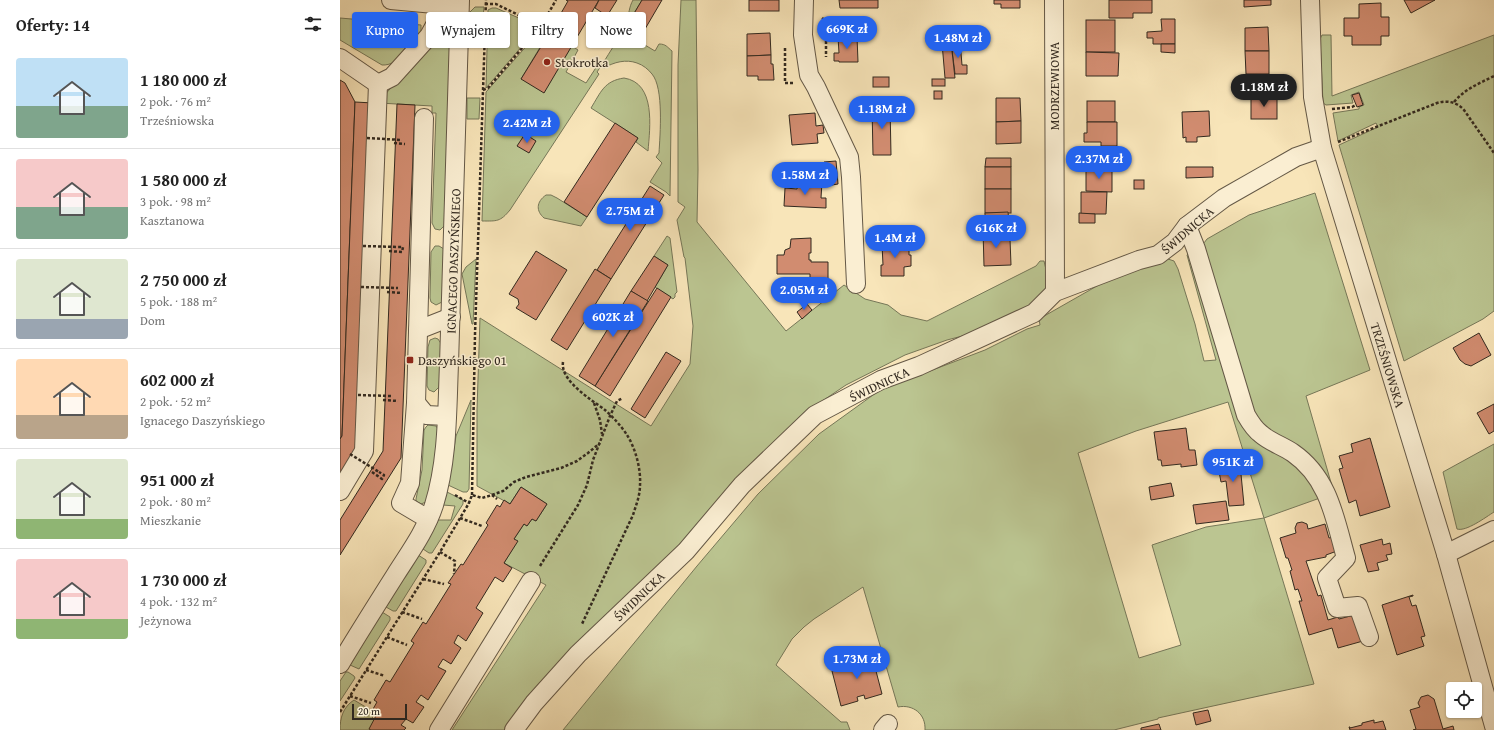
<!DOCTYPE html>
<html lang="pl">
<meta charset="utf-8">
<style>
body{margin:0;font-family:"Gentium Book Plus",serif;background:#f6f6f6;color:#222;height:100vh;display:flex;flex-direction:column;font-size:15px;white-space:nowrap}
*{box-sizing:border-box;margin:0}
p{font-size:13px;color:#767676}
.icon{flex:none;width:22px;height:22px;fill:none;stroke:currentColor;stroke-width:2;stroke-linecap:round;stroke-linejoin:round}
.map{position:relative;flex:1;overflow:hidden}
.side{display:flex;flex-direction:column;background:#fff;width:340px}
.side>*{flex:none}
.banner{position:absolute;left:12px;top:12px;width:380px;height:36px;display:flex;gap:8px}
.tools{position:absolute;left:1106px;top:682px;display:grid;gap:8px}
.tools a{display:grid;place-items:center;width:36px;height:36px;border-radius:4px;background:#fff;box-shadow:0 1px 3px #0004;font-size:20px}
.scale{position:absolute;left:12px;bottom:10px;width:55px;box-sizing:border-box;padding-left:4px;border:2px solid #32291f;border-top:0;font-size:11px;line-height:14px;white-space:nowrap;color:#32291f;-webkit-text-stroke:3px #faeed2;paint-order:stroke}
.price{position:absolute;translate:-50% -34px;padding:0 9px;border-radius:14px;background:#2563eb;color:#fff;font-size:13px;line-height:26px;filter:drop-shadow(0 1px 2px #0008)}
.price::after{content:'';position:absolute;left:50%;top:24px;width:12px;height:9px;margin-left:-6px;background:inherit;clip-path:polygon(0 0,100% 0,50% 100%)}
.price.active{background:#222;color:#fff}
ul{padding:0;list-style:none}
li{display:flex;align-items:center;gap:12px;height:100px;padding:0 16px}
li+li{border-top:1px solid #e0e0e0}
li span{display:grid;place-items:center;flex:none;width:112px;height:80px;border-radius:4px;color:#555}
li>.icon{margin-inline-start:auto}
span .icon{width:48px;height:48px;fill:#fffc;stroke-width:1}
li b{font-size:17px}
h2{display:flex;justify-content:space-between;align-items:center;height:48px;padding:0 16px;font-size:17px}
.pill{padding:0 14px;border-radius:4px;background:#fff;box-shadow:0 1px 3px #0004;font-size:14px;line-height:36px}
.pill.active{background:#2563eb;color:#fff}
main{display:flex;flex:1;min-height:0}
.map>svg:first-child{display:block}
.green{fill:#bbc591;stroke:#767758;fill-rule:evenodd}
.building{fill:#d18c70;stroke:#32291f}
.lines{fill:none;stroke-linecap:round;stroke-linejoin:round}
.minor-casing{stroke:#645846;stroke-width:20}
.path{stroke:#32291f;stroke-width:2.5;stroke-dasharray:3 2;stroke-linecap:butt}
.minor{stroke:#faeed2;stroke-width:18}
.path-bridge{stroke:#32291f;stroke-width:2.5;stroke-dasharray:3 2;stroke-linecap:butt}
.poi-dot{fill:#8f2418;stroke:#faeed2;stroke-width:1.5}
.labels{text-anchor:middle;stroke-width:3;stroke-linejoin:round;paint-order:stroke}
.poi-label{font-size:13px;fill:#32291f;stroke:#faeed2;text-anchor:start}
.street-label{font-size:13px;fill:#32291f;stroke:#faeed2}
</style>
<main>
<section class="side">
<h2>Oferty: 14<svg class="icon" aria-label="filters" viewBox="0 0 24 24"><path d="M4 7h16M4 17h16"/><circle cx="9" cy="7" r="2"/><circle cx="15" cy="17" r="2"/></svg></h2>
<ul>
<li><span style="background:linear-gradient(#bfe0f5 60%,#7fa58c 0)"><svg class="icon" aria-label="home" viewBox="0 0 24 24"><path d="M3 11l9-7 9 7M6 9v11h12V9"/></svg></span><div><b>1 180 000 zł</b><p>2 pok. · 76 m²</p><p>Trześniowska</p></div></li>
<li><span style="background:linear-gradient(#f6c9c9 60%,#7fa58c 0)"><svg class="icon" aria-label="home" viewBox="0 0 24 24"><path d="M3 11l9-7 9 7M6 9v11h12V9"/></svg></span><div><b>1 580 000 zł</b><p>3 pok. · 98 m²</p><p>Kasztanowa</p></div></li>
<li><span style="background:linear-gradient(#dfe7d0 75%,#9aa5b1 0)"><svg class="icon" aria-label="home" viewBox="0 0 24 24"><path d="M3 11l9-7 9 7M6 9v11h12V9"/></svg></span><div><b>2 750 000 zł</b><p>5 pok. · 188 m²</p><p>Dom</p></div></li>
<li><span style="background:linear-gradient(#ffd9b3 70%,#b9a48a 0)"><svg class="icon" aria-label="home" viewBox="0 0 24 24"><path d="M3 11l9-7 9 7M6 9v11h12V9"/></svg></span><div><b>602 000 zł</b><p>2 pok. · 52 m²</p><p>Ignacego Daszyńskiego</p></div></li>
<li><span style="background:linear-gradient(#dfe7d0 75%,#8fb573 0)"><svg class="icon" aria-label="home" viewBox="0 0 24 24"><path d="M3 11l9-7 9 7M6 9v11h12V9"/></svg></span><div><b>951 000 zł</b><p>2 pok. · 80 m²</p><p>Mieszkanie</p></div></li>
<li><span style="background:linear-gradient(#f6c9c9 75%,#8fb573 0)"><svg class="icon" aria-label="home" viewBox="0 0 24 24"><path d="M3 11l9-7 9 7M6 9v11h12V9"/></svg></span><div><b>1 730 000 zł</b><p>4 pok. · 132 m²</p><p>Jeżynowa</p></div></li>
</ul>
</section>
<div class="map">
<svg width="1154" height="730" viewBox="0 0 1154 730">
<rect width="100%" height="100%" fill="#f8e5b9"/>
<filter id="stains"><feTurbulence type="fractalNoise" baseFrequency=".005" numOctaves="4"/><feColorMatrix values="0 0 0 0 .2 0 0 0 0 .09 0 0 0 0 .02 0 0 0 .5 -.17"/></filter>
<radialGradient id="worn" r=".72"><stop offset=".6" stop-color="#630" stop-opacity="0"/><stop offset="1" stop-color="#630" stop-opacity=".3"/></radialGradient>
<g class="green">
<path d="M293 0H302L283 32 315 51 319 44C326 44 327 47 332 51L330 196 326 192 310 182 322 163 316 157 319 153C320 135 324 88 312 74 308 69 303 65 297 63 286 59 274 62 264 68L261 66 257 72 259 74 170 210C160 222 157 221 142 221L146 92 197 34 205 39 181 79 232 46 238 50 226 72 246 83 259 63 262 65C270 51 281 36 287 21 289 14 289 7 293 0Z"/>
<polygon points="341,0 356,0 358,170 357,222 446,331 504,285 525,299 548,305 561,315 587,321 696,266 700,261 704,261 707,274 708,288 694,303 634,333 607,340 565,355 506,385 463,414 401,477 332,557 168,730 112,730 206,585 164,563 177,541 174,539 184,524 187,526 192,519 196,521 207,504 181,487 170,504 137,486 137,410 140,318 311,426 350,364 353,326 345,258 344,257 337,220 345,207 338,202 338,65"/>
<path d="M135 7H144L142 29C128 29 130 24 130 12Z"/>
<polygon points="152,8 156,8 197,26 195,31 146,88 148,10"/>
<path d="M0 18 81 25V35C70 46 59 66 42 65L0 40Z"/>
<polygon points="103,30 112,30 105,225 100,230 95,229 92,223 96,113 92,113 92,106 39,103 41,99"/>
<polygon points="982,35 991,35 992,96 1154,35 1154,311 1143,319 1064,361 999,145 1038,127 1036,123 998,141 993,113 1019,109 1019,107 1024,105 1019,92 1011,95 1013,103 986,105 983,103 980,39"/>
<path d="M284 78C316 83 310 127 308 151L296 142 298 138 251 108C261 92 264 81 284 78Z"/>
<polygon points="127,98 140,98 139,119 127,119"/>
<path d="M975 193 1030 370 966 396 994 493 924 518 974 684 818 718V719L774 730H585C586 714 573 704 558 707L523 587 474 619 464 627 452 639 436 665 501 722H507L510 730H223L357 566 418 494 479 434 540 390 645 350 687 329 700 325 699 319 771 278 825 258 834 261 838 269 855 324 864 361 876 360 847 255C853 247 860 250 867 239L909 215ZM888 402 924 518 866 527 812 545 841 645 799 658 738 453 796 431Z"/>
<path d="M206 195H211L217 198 247 217 241 226 204 218C196 211 196 202 206 195Z"/>
<polygon points="327,236 330,238 337,292 335,294 335,297 333,299 315,287 328,265 314,256"/>
<polygon points="95,246 99,246 104,249 102,302 96,305 91,302 90,298 91,252"/>
<polygon points="136,259 133,324 132,324 122,274 126,267"/>
<polygon points="95,338 98,339 102,345 99,387 94,392 89,390 87,386 88,347 90,340"/>
<polygon points="131,400 129,489 127,492 123,492 108,485 116,436"/>
<polygon points="88,425 96,426 98,429 93,483 86,502 81,504 76,501 76,499 82,470 84,430 86,427"/>
<path d="M1154 444V512C1146 517 1126 532 1117 529L1103 472Z"/>
<polygon points="107,492 123,500 123,504 92,553 89,553 83,549 98,520 111,520 115,506 103,505"/>
<polygon points="78,555 86,560 86,563 56,611 53,611 46,607"/>
<polygon points="42,612 50,617 50,620 19,669 10,665"/>
<polygon points="6,672 8,672 14,676 15,678 0,701 0,681"/>
<path d="M14 700 34 712 32 717 35 720 29 730H0C0 718 3 707 14 700Z"/>
</g>
<g class="building">
<polygon points="226,0 259,0 204,93 181,79 207,37 201,33 207,25 212,29 228,1"/>
<polygon points="259,0 277,0 267,16 255,8"/>
<polygon points="302,0 322,0 298,41 283,32"/>
<rect x="409" y="0" width="30" height="11"/>
<polygon points="499,0 538,0 538,8 500,8"/>
<polygon points="654,0 680,0 680,8 661,8 661,4 654,4"/>
<polygon points="769,0 812,0 812,13 793,13 793,18 769,18"/>
<polygon points="904,0 931,0 931,5 904,7"/>
<polygon points="1064,0 1095,0 1071,13"/>
<polygon points="1041,3 1041,17 1049,17 1049,36 1041,36 1041,45 1012,45 1012,36 1004,36 1004,18 1019,18 1019,4"/>
<polygon points="821,19 835,19 835,44 813,44 813,38 807,38 807,32 822,31"/>
<rect x="746" y="20" width="29" height="32"/>
<polygon points="928,27 929,51 905,51 905,28"/>
<polygon points="430,33 431,55 407,56 407,34"/>
<polygon points="517,36 518,62 499,62 499,61 494,61 494,53 499,53 498,37"/>
<polygon points="620,41 622,65 627,65 627,74 615,74 611,42"/>
<polygon points="611,42 615,78 605,78 602,43"/>
<polygon points="821,44 835,44 835,53 821,52"/>
<polygon points="905,51 929,51 929,74 906,74"/>
<polygon points="746,52 779,53 778,76 746,76"/>
<polygon points="431,55 431,64 433,64 434,80 418,80 418,76 407,76 407,56"/>
<rect x="533" y="77" width="16" height="10"/>
<rect x="592" y="79" width="13" height="7"/>
<polygon points="0,80 5,83 15,102 2,436 0,439"/>
<polygon points="902,86 920,86 920,95 903,95"/>
<rect x="594" y="91" width="8" height="8"/>
<polygon points="1019,93 1023,105 1017,107 1012,95"/>
<rect x="911" y="97" width="26" height="22"/>
<polygon points="656,98 680,98 681,121 656,122"/>
<rect x="747" y="101" width="28" height="21"/>
<polygon points="15,102 33,103 19,444 0,475 0,439 2,436"/>
<polygon points="57,104 75,105 61,458 0,555 0,520 43,451"/>
<polygon points="532,106 550,106 551,155 533,155"/>
<polygon points="869,111 870,136 857,137 857,142 846,142 846,137 843,138 842,112"/>
<polygon points="475,113 476,126 483,125 484,133 477,134 478,143 452,145 449,115"/>
<polygon points="681,121 681,143 656,144 656,122"/>
<polygon points="747,122 777,122 777,146 761,146 761,142 744,142 744,133 747,133"/>
<polygon points="275,123 298,138 247,217 224,202"/>
<polygon points="185,134 196,141 189,153 177,146"/>
<polygon points="646,158 671,158 671,167 645,167"/>
<polygon points="496,161 498,184 486,186 484,162"/>
<polygon points="757,166 764,166 764,169 772,169 772,192 746,191 746,169 757,169"/>
<rect x="645" y="167" width="26" height="22"/>
<polygon points="846,167 873,167 873,177 846,178"/>
<rect x="794" y="180" width="10" height="9"/>
<polygon points="458,181 482,182 481,198 486,198 486,208 444,206 445,188 457,189"/>
<polygon points="310,186 324,195 271,279 257,270"/>
<rect x="645" y="189" width="26" height="24"/>
<polygon points="741,192 767,192 766,214 741,214"/>
<polygon points="668,212 669,222 645,222 645,213"/>
<polygon points="739,213 755,214 755,223 739,223"/>
<polygon points="643,230 663,230 663,240 670,239 671,265 644,266"/>
<polygon points="471,238 471,253 469,253 469,260 471,260 471,262 488,262 488,279 470,279 470,274 437,274 437,255 444,255 445,250 450,248 451,239"/>
<polygon points="571,243 571,245 569,245 569,255 571,255 571,266 564,267 564,276 541,276 541,265 543,265 542,244"/>
<polygon points="196,251 227,270 196,320 176,308 179,304 178,299 169,294"/>
<polygon points="314,256 328,265 307,301 291,291"/>
<polygon points="255,269 271,279 227,350 211,340"/>
<polygon points="317,288 331,297 270,396 255,386"/>
<polygon points="291,291 308,301 255,386 239,376"/>
<polygon points="467,304 472,310 462,319 457,312"/>
<polygon points="1139,333 1151,355 1131,366 1125,364 1120,360 1113,348"/>
<polygon points="326,352 341,361 305,418 291,409"/>
<polygon points="1154,404 1154,431 1149,434 1137,413"/>
<polygon points="846,428 849,450 855,450 857,465 841,467 841,464 822,466 821,460 818,460 814,432"/>
<polygon points="1030,438 1050,507 1020,516 1016,500 1009,503 999,469 1003,468 999,456 1013,452 1011,444"/>
<polygon points="900,464 904,505 889,506 886,481 881,482 878,466"/>
<polygon points="831,483 834,496 811,500 809,487"/>
<polygon points="181,487 207,504 196,521 192,519 187,526 184,524 174,539 178,541 164,563 172,568 163,582 155,577 136,608 143,613 126,641 118,635 114,643 121,648 111,664 103,659 98,667 106,671 88,700 81,695 76,702 84,707 73,723 66,719 61,725 66,728 64,730 31,730 29,729 38,712 33,709 37,702 34,700 46,680 50,682 74,643 71,641 83,622 86,624 111,584 108,583 121,564 123,565 148,525 146,523 157,505 160,507 164,500 170,504"/>
<polygon points="886,501 889,520 856,524 853,505"/>
<polygon points="962,522 967,524 968,529 985,524 989,538 993,537 997,551 986,555 986,557 966,561 978,596 981,595 988,620 998,617 999,619 1014,615 1023,641 998,648 992,628 969,635 959,601 962,601 958,589 955,590 950,571 952,570 948,558 946,558 940,538 956,533 955,528 957,523"/>
<polygon points="1042,539 1043,545 1050,543 1052,554 1046,555 1048,560 1037,563 1039,570 1028,572 1020,545"/>
<polygon points="1073,595 1073,596 1069,597 1072,606 1076,605 1085,636 1081,637 1084,646 1057,655 1042,605"/>
<polygon points="531,652 542,694 525,699 524,695 517,697 518,701 501,706 492,671 515,665 513,657"/>
<polygon points="1088,695 1094,699 1103,729 1113,726 1114,730 1073,730 1076,729 1070,710 1080,707 1078,703 1081,697"/>
<polygon points="868,710 871,721 856,725 853,713"/>
<polygon points="1034,720 1034,723 1043,721 1046,730 1010,730 1009,727 1010,727 1010,728 1022,725 1022,723"/>
<polygon points="819,724 821,730 801,730 801,728"/>
</g>
<g class="lines">
<g class="minor-casing">
<g id="minor">
<polyline points="51,0 116,6"/>
<polyline points="464,0 463,35 469,75 476,87 509,157 511,177 516,284"/>
<polyline points="714,0 715,292"/>
<polyline points="970,0 973,97 982,148 1106,554 1154,726"/>
<polyline points="0,58 38,84 52,77 89,36 106,5"/>
<polyline points="84,118 76,403 70,483 61,503 88,519"/>
<path d="M847 226 856 249 906 415C910 422 914 429 921 434 930 442 943 446 953 453 989 478 995 519 1006 558L987 578 997 608 1018 606 1029 637"/>
<polyline points="78,330 111,317"/>
<polyline points="76,403 86,415 107,416"/>
<polyline points="0,491 24,451 38,84"/>
<polyline points="1106,554 1154,530"/>
<path d="M0 664C18 634 37 604 56 574 70 552 86 530 94 505 108 460 107 411 109 364L120 0"/>
<polyline points="99,730 191,581"/>
<polyline points="174,730 194,703 238,654 346,551 402,485 475,415 541,380 579,366 694,313 715,292 799,260 818,255 835,242 847,226 884,198 956,157 982,148"/>
<polyline points="543,730 548,724"/>
</g>
</g>
<g class="path">
<polyline points="145,4 156,4 201,26 216,0"/>
<polyline points="482,18 486,21 486,57"/>
<polyline points="445,48 445,83 453,83"/>
<polyline points="143,90 148,88 201,26"/>
<path d="M1114 102C1125 89 1138 84 1154 76"/>
<polyline points="992,109 1012,107 1016,105"/>
<path d="M998 142 1097 103C1107 100 1117 102 1124 110L1154 153"/>
<polyline points="54,143 65,144"/>
<polyline points="49,251 62,252 63,247 58,247"/>
<polyline points="47,292 62,293"/>
<path d="M223 362C220 381 252 400 265 410 273 417 282 427 287 435 296 449 301 470 300 485 300 496 296 505 293 515L242 624"/>
<polyline points="43,400 58,401"/>
<polyline points="254,403 260,420 262,434"/>
<polyline points="32,472 42,479 44,475 39,472"/>
<polyline points="115,495 129,503"/>
<polyline points="132,495 135,334 146,0"/>
<polyline points="152,495 163,491 174,482 186,477 221,468 237,461 248,453 260,443"/>
<polyline points="120,518 142,526"/>
<polyline points="100,552 115,561 114,574"/>
<polyline points="200,566 238,505 247,485 253,460 270,416 277,401 283,398"/>
<polyline points="83,579 104,584"/>
<polyline points="62,612 82,619"/>
<polyline points="47,637 67,645"/>
<polyline points="26,670 45,676"/>
<polyline points="10,696 31,703"/>
<polyline points="0,712 100,552 129,503 132,495 142,498 152,495 157,499"/>
</g>
<use href="#minor" class="minor"/>
<g class="path-bridge">
<polyline points="27,138 62,140"/>
<polyline points="23,246 58,247"/>
<polyline points="21,287 58,288"/>
<polyline points="18,395 52,396"/>
<polyline points="10,454 39,472"/>
</g>
</g>
<g class="poi-dot">
<circle cx="207" cy="62" r="4"/>
<rect x="66" y="356" width="8" height="8" rx="2"/>
</g>
<g class="labels">
<g class="poi-label">
<text x="215" y="67">Stokrotka</text>
<text x="78" y="365">Daszyńskiego 01</text>
</g>
<g class="street-label">
<text transform="translate(714 86) rotate(-90)" y="5">MODRZEWIOWA</text>
<text transform="translate(847 230) rotate(-41)" y="5">ŚWIDNICKA</text>
<text transform="translate(113 261) rotate(-88)" y="5">IGNACEGO DASZYŃSKIEGO</text>
<text transform="translate(1048 365) rotate(73)" y="5">TRZEŚNIOWSKA</text>
<text transform="translate(539 384) rotate(-25)" y="5">ŚWIDNICKA</text>
<text transform="translate(299 596) rotate(-44)" y="5">ŚWIDNICKA</text>
</g>
</g>
<rect width="100%" height="100%" filter="url(#stains)"/>
<rect width="100%" height="100%" fill="url(#worn)"/>
</svg>
<div class="tools">
<a><svg class="icon" aria-label="locate" viewBox="0 0 24 24"><circle cx="12" cy="12" r="6"/><path d="M12 2v4M12 18v4M2 12h4M18 12h4"/></svg></a>
</div>
<div class="scale">20 m</div>
<b class="price" style="left:507px;top:50px">669K zł</b>
<b class="price" style="left:618px;top:59px">1.48M zł</b>
<b class="price active" style="left:924px;top:108px">1.18M zł</b>
<b class="price" style="left:542px;top:130px">1.18M zł</b>
<b class="price" style="left:187px;top:144px">2.42M zł</b>
<b class="price" style="left:759px;top:180px">2.37M zł</b>
<b class="price" style="left:465px;top:196px">1.58M zł</b>
<b class="price" style="left:290px;top:232px">2.75M zł</b>
<b class="price" style="left:656px;top:249px">616K zł</b>
<b class="price" style="left:555px;top:259px">1.4M zł</b>
<b class="price" style="left:464px;top:311px">2.05M zł</b>
<b class="price" style="left:273px;top:338px">602K zł</b>
<b class="price" style="left:893px;top:483px">951K zł</b>
<b class="price" style="left:517px;top:680px">1.73M zł</b>
<div class="banner">
<a class="pill active">Kupno</a>
<a class="pill">Wynajem</a>
<a class="pill">Filtry</a>
<a class="pill">Nowe</a>
</div>
</div>
</main>
